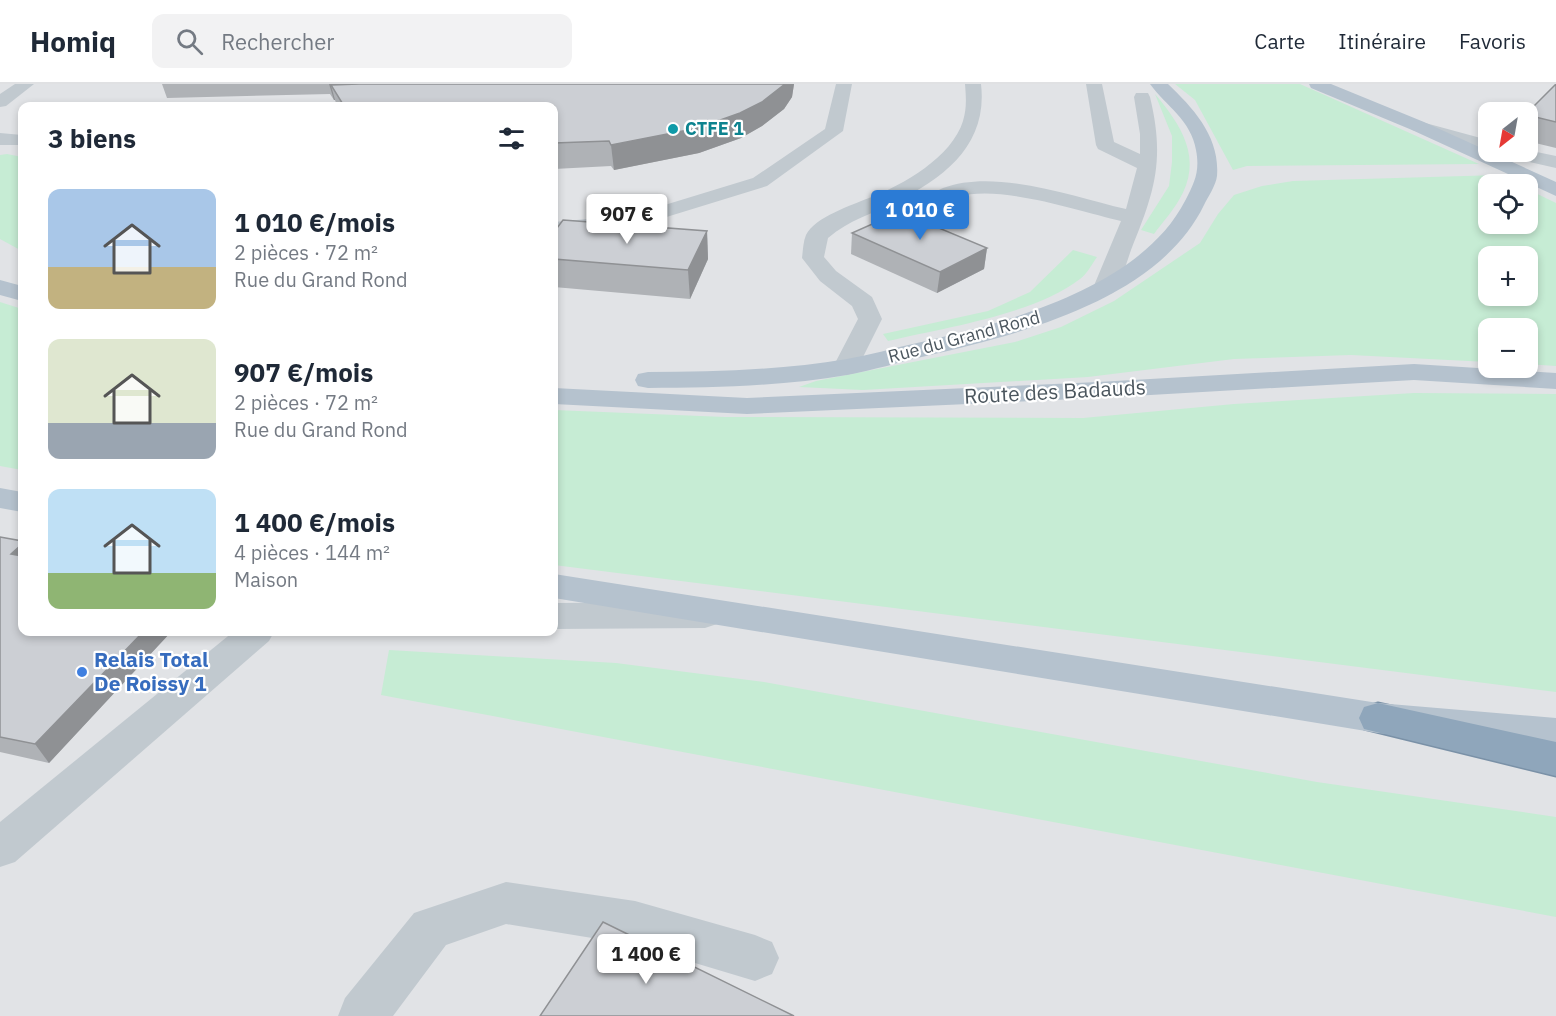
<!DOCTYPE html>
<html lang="fr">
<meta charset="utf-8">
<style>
body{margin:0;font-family:"IBM Plex Sans",sans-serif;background:#f2f2f3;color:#1f2937;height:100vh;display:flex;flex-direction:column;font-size:22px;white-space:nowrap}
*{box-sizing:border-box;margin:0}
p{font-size:20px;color:#747a83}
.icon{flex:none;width:33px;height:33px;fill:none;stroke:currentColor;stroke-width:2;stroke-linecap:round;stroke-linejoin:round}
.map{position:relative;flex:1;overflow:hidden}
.side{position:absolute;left:18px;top:18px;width:540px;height:534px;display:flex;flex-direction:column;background:#fff;border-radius:12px;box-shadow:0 3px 9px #0003}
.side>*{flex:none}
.needle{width:39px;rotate:211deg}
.fabs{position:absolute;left:1478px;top:18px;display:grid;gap:12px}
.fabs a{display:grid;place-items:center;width:60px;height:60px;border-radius:12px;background:#fff;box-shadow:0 3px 9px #0003;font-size:30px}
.price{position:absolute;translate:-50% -51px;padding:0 14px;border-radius:6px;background:#fff;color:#222;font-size:20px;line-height:39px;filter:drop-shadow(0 2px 3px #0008)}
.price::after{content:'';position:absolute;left:50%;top:36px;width:18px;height:14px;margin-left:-9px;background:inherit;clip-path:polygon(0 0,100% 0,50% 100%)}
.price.current{background:#2b7bd5;color:#fff}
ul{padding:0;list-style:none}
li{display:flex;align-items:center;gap:18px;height:150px;padding:0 30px}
li span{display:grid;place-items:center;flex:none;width:168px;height:120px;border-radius:12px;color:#555}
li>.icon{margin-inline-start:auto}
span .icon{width:72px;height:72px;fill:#fffc;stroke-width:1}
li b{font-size:26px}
h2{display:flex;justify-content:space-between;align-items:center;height:72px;padding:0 30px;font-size:26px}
header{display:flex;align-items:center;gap:36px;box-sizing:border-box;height:84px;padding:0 30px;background:#fff;border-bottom:2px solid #e0e1e3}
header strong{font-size:28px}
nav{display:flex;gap:33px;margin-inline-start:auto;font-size:21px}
.search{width:420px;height:54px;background:#f2f2f3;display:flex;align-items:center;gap:15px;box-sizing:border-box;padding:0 21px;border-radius:12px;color:#747a83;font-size:22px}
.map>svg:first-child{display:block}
.airport{fill:#e1e3e6;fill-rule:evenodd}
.green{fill:#c6ecd4;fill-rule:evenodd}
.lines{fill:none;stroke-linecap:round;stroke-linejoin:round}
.highway-casing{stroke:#7a91a7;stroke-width:3}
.minor{fill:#c1c9cf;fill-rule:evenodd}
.major{fill:#b5c2ce;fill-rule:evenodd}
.highway{fill:#8fa6bb;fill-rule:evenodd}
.wall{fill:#afb2b6}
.shaded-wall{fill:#8f9194}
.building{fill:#cccfd4;stroke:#8f9194;stroke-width:1.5}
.culture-dot{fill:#0f9aa8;stroke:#fff;stroke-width:2}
.shop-dot{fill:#3f7fe0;stroke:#fff;stroke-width:2}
.labels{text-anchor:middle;stroke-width:4.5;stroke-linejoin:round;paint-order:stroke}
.far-culture-label{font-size:18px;font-weight:bold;fill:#0d838f;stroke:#fff;text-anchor:start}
.far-street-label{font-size:18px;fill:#4b565e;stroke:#fff}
.street-label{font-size:21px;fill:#4b565e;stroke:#fff}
.shop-label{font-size:21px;font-weight:bold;fill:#366cbe;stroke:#fff;text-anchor:start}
</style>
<header>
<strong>Homiq</strong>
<div class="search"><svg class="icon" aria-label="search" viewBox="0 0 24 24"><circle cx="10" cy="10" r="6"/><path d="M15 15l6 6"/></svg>Rechercher</div>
<nav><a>Carte</a><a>Itinéraire</a><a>Favoris</a></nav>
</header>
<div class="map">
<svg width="1556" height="932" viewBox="0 0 1556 932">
<rect width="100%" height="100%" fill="#f4f2f2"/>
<path class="airport" d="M0 0H1556V932H0ZM22 22H554V548H22ZM1488 28H1527V68H1488ZM1488 100H1527V140H1488ZM1488 172H1527V212H1488ZM1488 244H1527V284H1488Z"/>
<g class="green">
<polygon points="1175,0 1300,0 1479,80 1247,82 1233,86 1195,16"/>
<path d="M1155 10C1181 41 1204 75 1179 116 1172 128 1162 139 1154 150L1141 146 1169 102 1172 78V52Z"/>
<polygon points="7,70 22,73 22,167 0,155 0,71"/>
<path d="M1499 91 1519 100H1488V140H1527V105L1556 119V282L1527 280V244H1488V278L1351 271 1234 275 1088 293 863 306 799 303 816 297 1015 258 1061 243 1114 217 1200 159 1218 130 1234 111 1262 102 1293 97ZM1488 172H1527V212H1488Z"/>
<path d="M1073 166 1097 173C1092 180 1087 190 1080 195 1033 231 946 243 888 257L883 250 988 227 1030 208Z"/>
<polygon points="0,218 22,225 22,386 0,382"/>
<polygon points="1414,309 1556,310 1556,608 554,481 554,326 725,333 1083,334 1234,320"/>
<polygon points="389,566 616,579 764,598 1317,698 1556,733 1556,833 381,611"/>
</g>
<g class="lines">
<g class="highway-casing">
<polygon id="highway" points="1378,619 1556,658 1556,692 1364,645 1359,634 1364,623"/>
</g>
<g class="minor">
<polygon points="15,0 34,0 6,22 0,23 0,10"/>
<polygon points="836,0 852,0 843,47 767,102 634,143 554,150 554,138 632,131 753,94 825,45"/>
<path d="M965 0H981C988 60 946 93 896 118 872 130 849 136 828 154L824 173 836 187 872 213 882 235 855 289 846 291 837 289 833 283 858 235 852 222 820 197 802 174C803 167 803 158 806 151 815 133 852 121 869 114 903 101 952 73 963 37 967 24 966 13 965 0Z"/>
<path d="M1086 0H1102L1114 58 1140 70V50L1134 13 1136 9H1148L1150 13C1165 76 1155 107 1131 166 1126 180 1122 197 1113 209L1105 211 1097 209 1093 204 1121 137C1079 127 999 100 958 113 939 119 923 135 908 146L900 147 892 146 889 141 892 136C909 126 925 112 943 104 995 84 1074 113 1126 125L1137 84 1098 65 1096 61Z"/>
<polygon points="1418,37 1488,56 1488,68 1412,46 1409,42 1412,38"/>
<polygon points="0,49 22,51 22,61 0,61"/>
<polygon points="1527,66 1556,72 1556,84 1503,72 1501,68"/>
<polygon points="705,518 717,522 723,531 717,540 705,544 554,545 554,519"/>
<polygon points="233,548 274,548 269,557 15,778 0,783 0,738"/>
<polygon points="506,798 635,817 755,851 772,858 779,874 772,890 755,897 635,861 506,840 446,861 393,932 338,932 345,914 414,829"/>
</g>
<g class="major">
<path d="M1150 0H1168C1194 25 1220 53 1217 92 1216 101 1208 113 1204 121 1158 216 1020 250 926 272 900 278 874 286 847 291 784 302 712 304 648 304L638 302 635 296 638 290 648 288C714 288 782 286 847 275 870 271 894 264 917 259 1006 239 1140 204 1185 117 1195 98 1200 87 1196 66 1191 36 1166 22 1150 0Z"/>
<polygon points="1309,0 1331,0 1424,38 1556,98 1556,112 1412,46 1311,4"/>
<polygon points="0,196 22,202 22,217 0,211"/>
<polygon points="1414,280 1556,289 1556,305 1414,296 1098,314 747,330 554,320 554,304 747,314 1098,298"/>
<polygon points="0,404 22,408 22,428 0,424"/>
<polygon points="554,490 1378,619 1556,634 1556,666 1378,649 554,514"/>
</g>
<use href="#highway" class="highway"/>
</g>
<g class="wall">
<polygon points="162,0 794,0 792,13 784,25 762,42 741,54 699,69 614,86 611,82 554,85 554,22 337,22 335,16 334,16 330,10 167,14"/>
<polygon points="1556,0 1556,64 1527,57 1527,29"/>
<polygon points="707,147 708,175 690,215 554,203 554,148"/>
<polygon points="852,149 987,164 984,185 937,209 851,170"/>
<polygon points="0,453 22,548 171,548 49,679 0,668"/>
</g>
<g class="shaded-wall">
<polygon points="329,0 397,0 331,1 335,16 334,16"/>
<polygon points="785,0 794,0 792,13 784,25 762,42 741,54 699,69 614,86 611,61"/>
<polygon points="707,147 708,175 690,215 688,186"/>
<polygon points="987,164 984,185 937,209 940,188"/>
<polygon points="22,460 22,486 11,470"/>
<polygon points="143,548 171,548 49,679 35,660"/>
</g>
<g class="building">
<polygon points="359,0 785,0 762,18 740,29 698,44 611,61 609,57 554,59 554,22 344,22 331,1"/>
<polygon points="1556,0 1556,38 1527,31 1527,29"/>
<polygon points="897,129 903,129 987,164 940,188 852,149"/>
<polygon points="563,136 707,147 688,186 554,175 554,148"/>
<polygon points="0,453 22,457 22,460 11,470 22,472 22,548 143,548 35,660 0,653"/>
<polygon points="603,838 794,932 540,932"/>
</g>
<circle class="culture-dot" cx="673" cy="45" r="6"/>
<circle class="shop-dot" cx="82" cy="588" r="6"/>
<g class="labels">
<g class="far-culture-label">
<text x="685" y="51">CTFE 1</text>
</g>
<g class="far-street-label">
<text transform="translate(964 253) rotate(-15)" y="6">Rue du Grand Rond</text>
</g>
<g class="street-label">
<text transform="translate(1055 308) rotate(-3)" y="7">Route des Badauds</text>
</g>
<g class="shop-label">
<text x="94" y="583">Relais Total<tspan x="94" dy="24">De Roissy 1</tspan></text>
</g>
</g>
</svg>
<div class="fabs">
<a><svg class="needle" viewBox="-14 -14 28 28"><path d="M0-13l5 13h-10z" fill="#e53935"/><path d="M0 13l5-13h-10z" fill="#747a83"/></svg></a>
<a><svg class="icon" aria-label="locate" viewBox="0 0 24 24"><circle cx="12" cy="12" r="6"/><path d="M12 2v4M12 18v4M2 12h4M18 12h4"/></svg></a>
<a>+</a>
<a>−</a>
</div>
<b class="price current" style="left:920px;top:157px">1 010 €</b>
<b class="price" style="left:627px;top:161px">907 €</b>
<b class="price" style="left:646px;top:901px">1 400 €</b>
<section class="side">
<h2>3 biens<svg class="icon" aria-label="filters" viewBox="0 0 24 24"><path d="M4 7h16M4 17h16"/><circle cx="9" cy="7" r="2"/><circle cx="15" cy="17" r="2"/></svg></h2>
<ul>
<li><span style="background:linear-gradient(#a9c7e8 65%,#c2b280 0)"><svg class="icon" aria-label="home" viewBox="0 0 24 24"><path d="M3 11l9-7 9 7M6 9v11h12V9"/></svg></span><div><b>1 010 €/mois</b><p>2 pièces · 72 m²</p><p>Rue du Grand Rond</p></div></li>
<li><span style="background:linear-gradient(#dfe7d0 70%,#9aa5b1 0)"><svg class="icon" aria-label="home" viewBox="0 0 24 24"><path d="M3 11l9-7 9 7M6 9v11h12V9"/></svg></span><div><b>907 €/mois</b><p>2 pièces · 72 m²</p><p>Rue du Grand Rond</p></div></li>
<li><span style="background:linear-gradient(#bfe0f5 70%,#8fb573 0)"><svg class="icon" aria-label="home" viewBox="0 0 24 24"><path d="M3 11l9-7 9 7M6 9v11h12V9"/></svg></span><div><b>1 400 €/mois</b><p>4 pièces · 144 m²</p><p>Maison</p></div></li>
</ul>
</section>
</div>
